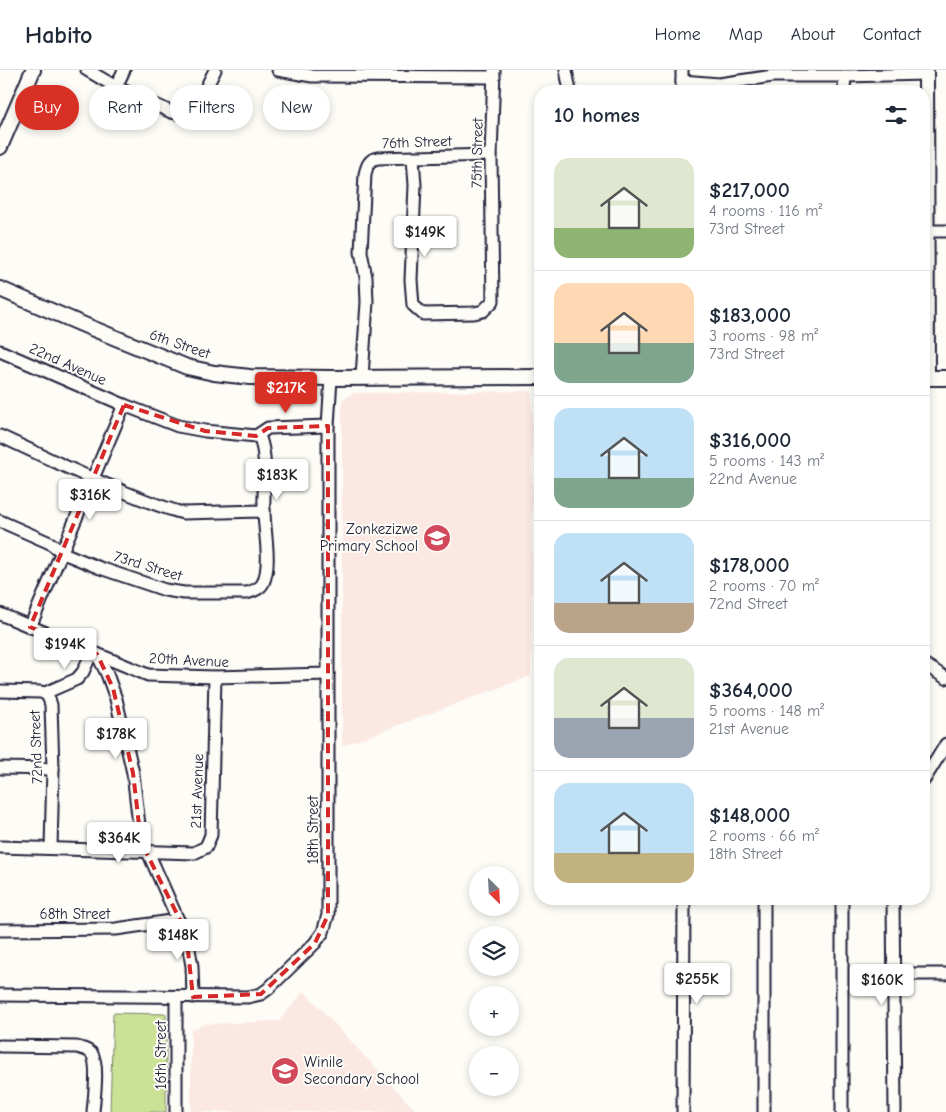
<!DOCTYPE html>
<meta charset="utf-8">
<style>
body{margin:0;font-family:"Comic Neue",sans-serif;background:#f6f6f7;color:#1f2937;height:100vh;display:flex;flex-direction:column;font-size:19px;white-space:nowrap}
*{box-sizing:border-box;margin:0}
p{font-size:16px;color:#747a83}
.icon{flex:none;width:28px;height:28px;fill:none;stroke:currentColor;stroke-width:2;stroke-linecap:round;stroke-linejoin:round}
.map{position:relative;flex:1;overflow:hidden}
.panel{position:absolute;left:534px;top:15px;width:396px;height:820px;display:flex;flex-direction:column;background:#fff;border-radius:20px;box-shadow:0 2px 8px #0003}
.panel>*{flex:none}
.guide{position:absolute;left:15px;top:15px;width:444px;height:45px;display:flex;gap:10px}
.needle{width:32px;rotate:156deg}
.fabs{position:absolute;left:469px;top:796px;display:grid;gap:10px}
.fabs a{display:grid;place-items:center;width:50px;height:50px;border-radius:50%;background:#fff;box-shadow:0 2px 8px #0003;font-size:25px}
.price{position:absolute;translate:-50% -42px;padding:0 11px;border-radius:5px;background:#fff;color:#222;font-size:16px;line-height:32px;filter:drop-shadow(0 1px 2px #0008)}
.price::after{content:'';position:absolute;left:50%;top:30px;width:15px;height:11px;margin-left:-8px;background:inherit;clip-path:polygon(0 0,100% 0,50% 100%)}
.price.current{background:#d93025;color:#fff}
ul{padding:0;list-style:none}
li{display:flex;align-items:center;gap:15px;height:125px;padding:0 20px}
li+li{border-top:1px solid #e0e1e3}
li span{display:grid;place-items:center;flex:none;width:140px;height:100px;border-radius:15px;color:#555}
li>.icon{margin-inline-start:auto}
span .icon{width:60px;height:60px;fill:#fffc;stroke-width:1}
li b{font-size:21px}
h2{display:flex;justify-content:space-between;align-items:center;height:60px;padding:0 20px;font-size:21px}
.tag{padding:0 18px;border-radius:22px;background:#fff;box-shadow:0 2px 8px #0003;font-size:18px;line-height:45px}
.tag.current{background:#d93025;color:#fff}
header{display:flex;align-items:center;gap:30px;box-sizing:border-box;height:70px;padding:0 25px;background:#fff;border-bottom:1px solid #e0e1e3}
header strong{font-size:24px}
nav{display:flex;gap:28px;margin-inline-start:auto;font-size:18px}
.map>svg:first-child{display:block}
.built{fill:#fbe8e3}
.green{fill:#cbe196;stroke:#768268}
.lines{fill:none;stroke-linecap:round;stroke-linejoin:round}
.minor-casing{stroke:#22223b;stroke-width:15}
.tertiary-casing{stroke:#22223b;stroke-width:18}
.minor{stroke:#fdfcf7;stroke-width:11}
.tertiary{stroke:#fdfcf7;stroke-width:14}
.marked{fill:none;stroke:#d62828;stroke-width:4;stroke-dasharray:10 6;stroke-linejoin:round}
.labels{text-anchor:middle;stroke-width:4;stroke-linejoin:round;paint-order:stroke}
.street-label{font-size:15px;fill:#22223b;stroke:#fdfcf7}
.poi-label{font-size:15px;fill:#22223b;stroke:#fdfcf7;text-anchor:end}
</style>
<header>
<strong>Habito</strong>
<nav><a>Home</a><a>Map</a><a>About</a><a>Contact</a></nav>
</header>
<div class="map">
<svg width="946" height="1042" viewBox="0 0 946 1042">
<rect width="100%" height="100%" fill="#fdfcf7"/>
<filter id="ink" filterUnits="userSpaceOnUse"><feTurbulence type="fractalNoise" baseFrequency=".02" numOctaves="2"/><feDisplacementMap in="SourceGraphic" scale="10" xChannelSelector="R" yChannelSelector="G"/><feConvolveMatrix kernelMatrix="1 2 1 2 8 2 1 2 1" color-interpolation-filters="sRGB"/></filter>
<g filter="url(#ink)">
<g class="built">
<polygon points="532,321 531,606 342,676 342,330 354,323"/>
<polygon points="304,921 417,1042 191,1042 191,960 205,954 279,951"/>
</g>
<polygon class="green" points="113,943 166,944 166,1042 110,1042"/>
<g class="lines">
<g class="minor-casing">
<g id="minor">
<polyline points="87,0 116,17 171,42 182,44 190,42 198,34 215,0"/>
<polyline points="278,0 312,6 494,7"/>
<polyline points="566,0 570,21"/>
<polyline points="682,11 719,14 773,6 845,6 926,4"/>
<polyline points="116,17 124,0"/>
<polyline points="682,21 682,0"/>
<polyline points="844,21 845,6"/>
<polyline points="413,88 415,115 411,210 413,235 423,244 474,243 483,241 493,231 491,85 494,0"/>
<polyline points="926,161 946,161"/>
<polyline points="0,281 124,335 178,356 205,361 256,366"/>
<path d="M362 307 367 232 366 207 361 182 365 104C367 96 369 89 378 88L491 85"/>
<path d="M0 366C39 384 77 403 117 419 139 428 160 437 183 443L264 441"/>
<polyline points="256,366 268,358 328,356"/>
<path d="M0 451 50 473 63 483 100 498 165 520 184 523H247C253 521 260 519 263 513 272 494 264 461 264 440 263 416 268 391 260 368L256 366"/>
<polyline points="0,544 148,605 215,607 328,604"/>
<polyline points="30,557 124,335"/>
<polyline points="97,584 107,604 116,629 133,703 141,772 148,782 178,850 186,862 192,896 193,927"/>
<polyline points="924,594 946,608"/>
<path d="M0 621 41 622C48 624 49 628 51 635L53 699 51 778"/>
<polyline points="45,623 77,609 83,602 92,582"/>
<polyline points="0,698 53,699"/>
<polyline points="924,710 946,674"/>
<polyline points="0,777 194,783 206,777 211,765 215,607"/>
<polyline points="893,829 895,1042"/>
<polyline points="0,860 116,859 178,850"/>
<polyline points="895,904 946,904"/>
<polyline points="0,925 248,927 261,924 268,919 315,873 323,862 328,845 328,356 331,308"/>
<polyline points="176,927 176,1042"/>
<path d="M0 976 77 977C83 979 88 979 92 984 99 995 94 1029 93 1042"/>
<polyline points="683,1042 684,829"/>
<polyline points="764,1042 764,829"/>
<polyline points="842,1042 842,829"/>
</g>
</g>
<g class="tertiary-casing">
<g id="tertiary">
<polyline points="926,0 927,308"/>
<polyline points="0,77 33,0"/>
<polyline points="0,219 84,255 187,297 214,303 250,307 331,308 540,307"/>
<polyline points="924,308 946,308"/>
</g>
</g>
<use href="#minor" class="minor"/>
<use href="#tertiary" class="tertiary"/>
</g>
</g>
<path class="marked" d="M124 335 205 361 256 366 268 358 328 356V845L315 873 261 924 193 927 186 862 141 772 133 703 113 618 97 584 30 557Z"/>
<defs>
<g id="school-disc" transform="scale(1.4375)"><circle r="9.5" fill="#d1495b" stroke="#fdfcf7"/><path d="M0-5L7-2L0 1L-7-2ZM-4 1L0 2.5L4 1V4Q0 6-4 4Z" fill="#fff"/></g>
</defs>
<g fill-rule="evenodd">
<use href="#school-disc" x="437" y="468"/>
<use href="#school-disc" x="285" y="1001"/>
</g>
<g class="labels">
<g class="street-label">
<text transform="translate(417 72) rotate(-2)" y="5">76th Street</text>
<text transform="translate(477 83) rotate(-89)" y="5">75th Street</text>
<text transform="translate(180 274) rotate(19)" y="5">6th Street</text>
<text transform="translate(68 294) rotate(24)" y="5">22nd Avenue</text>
<text transform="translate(148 496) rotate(17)" y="5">73rd Street</text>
<text transform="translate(189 590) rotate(3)" y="5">20th Avenue</text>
<text transform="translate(36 677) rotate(-92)" y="5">72nd Street</text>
<text transform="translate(197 721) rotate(-88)" y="5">21st Avenue</text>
<text transform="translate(313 760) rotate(-90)" y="5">18th Street</text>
<text x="75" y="849">68th Street</text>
<text transform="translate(161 985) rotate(-90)" y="5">16th Street</text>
</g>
<g class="poi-label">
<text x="418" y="464">Zonkezizwe<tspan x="418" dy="17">Primary School</tspan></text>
<text x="304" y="997" text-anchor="start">Winile<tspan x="304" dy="17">Secondary School</tspan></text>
</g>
</g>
</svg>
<div class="fabs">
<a><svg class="needle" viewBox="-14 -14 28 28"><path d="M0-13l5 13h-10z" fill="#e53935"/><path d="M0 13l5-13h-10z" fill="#747a83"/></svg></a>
<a><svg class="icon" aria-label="layers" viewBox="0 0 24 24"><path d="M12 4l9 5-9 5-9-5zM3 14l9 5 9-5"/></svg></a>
<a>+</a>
<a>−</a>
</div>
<b class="price" style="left:425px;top:188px">$149K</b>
<b class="price current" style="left:286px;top:344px">$217K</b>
<b class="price" style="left:277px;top:431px">$183K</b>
<b class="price" style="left:90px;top:451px">$316K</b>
<b class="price" style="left:65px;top:600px">$194K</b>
<b class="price" style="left:116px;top:690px">$178K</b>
<b class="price" style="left:119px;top:794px">$364K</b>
<b class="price" style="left:178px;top:891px">$148K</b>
<b class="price" style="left:697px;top:935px">$255K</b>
<b class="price" style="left:882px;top:936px">$160K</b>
<div class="guide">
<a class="tag current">Buy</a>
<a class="tag">Rent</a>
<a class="tag">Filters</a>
<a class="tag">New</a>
</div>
<section class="panel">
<h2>10 homes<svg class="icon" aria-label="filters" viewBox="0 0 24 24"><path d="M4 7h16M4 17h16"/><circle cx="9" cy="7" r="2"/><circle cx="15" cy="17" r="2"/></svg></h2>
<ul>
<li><span style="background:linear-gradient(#dfe7d0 70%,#8fb573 0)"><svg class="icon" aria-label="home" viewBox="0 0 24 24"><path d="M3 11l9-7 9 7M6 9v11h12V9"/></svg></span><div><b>$217,000</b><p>4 rooms · 116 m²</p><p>73rd Street</p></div></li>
<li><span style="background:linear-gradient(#ffd9b3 60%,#7fa58c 0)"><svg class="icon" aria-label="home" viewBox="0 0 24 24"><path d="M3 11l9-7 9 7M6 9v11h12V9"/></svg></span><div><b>$183,000</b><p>3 rooms · 98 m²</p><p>73rd Street</p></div></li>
<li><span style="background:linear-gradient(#bfe0f5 70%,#7fa58c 0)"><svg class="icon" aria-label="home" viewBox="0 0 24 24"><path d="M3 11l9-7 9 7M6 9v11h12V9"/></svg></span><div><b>$316,000</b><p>5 rooms · 143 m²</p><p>22nd Avenue</p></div></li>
<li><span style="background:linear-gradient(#bfe0f5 70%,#b9a48a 0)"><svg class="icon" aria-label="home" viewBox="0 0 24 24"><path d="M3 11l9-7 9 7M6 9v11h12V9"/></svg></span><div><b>$178,000</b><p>2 rooms · 70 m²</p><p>72nd Street</p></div></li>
<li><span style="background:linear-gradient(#dfe7d0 60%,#9aa5b1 0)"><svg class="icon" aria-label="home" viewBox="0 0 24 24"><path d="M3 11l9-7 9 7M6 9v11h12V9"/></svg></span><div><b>$364,000</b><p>5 rooms · 148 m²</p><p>21st Avenue</p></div></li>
<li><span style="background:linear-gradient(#bfe0f5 70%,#c2b280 0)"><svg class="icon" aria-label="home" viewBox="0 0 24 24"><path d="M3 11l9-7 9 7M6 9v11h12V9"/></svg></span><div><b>$148,000</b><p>2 rooms · 66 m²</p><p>18th Street</p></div></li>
</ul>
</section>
</div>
